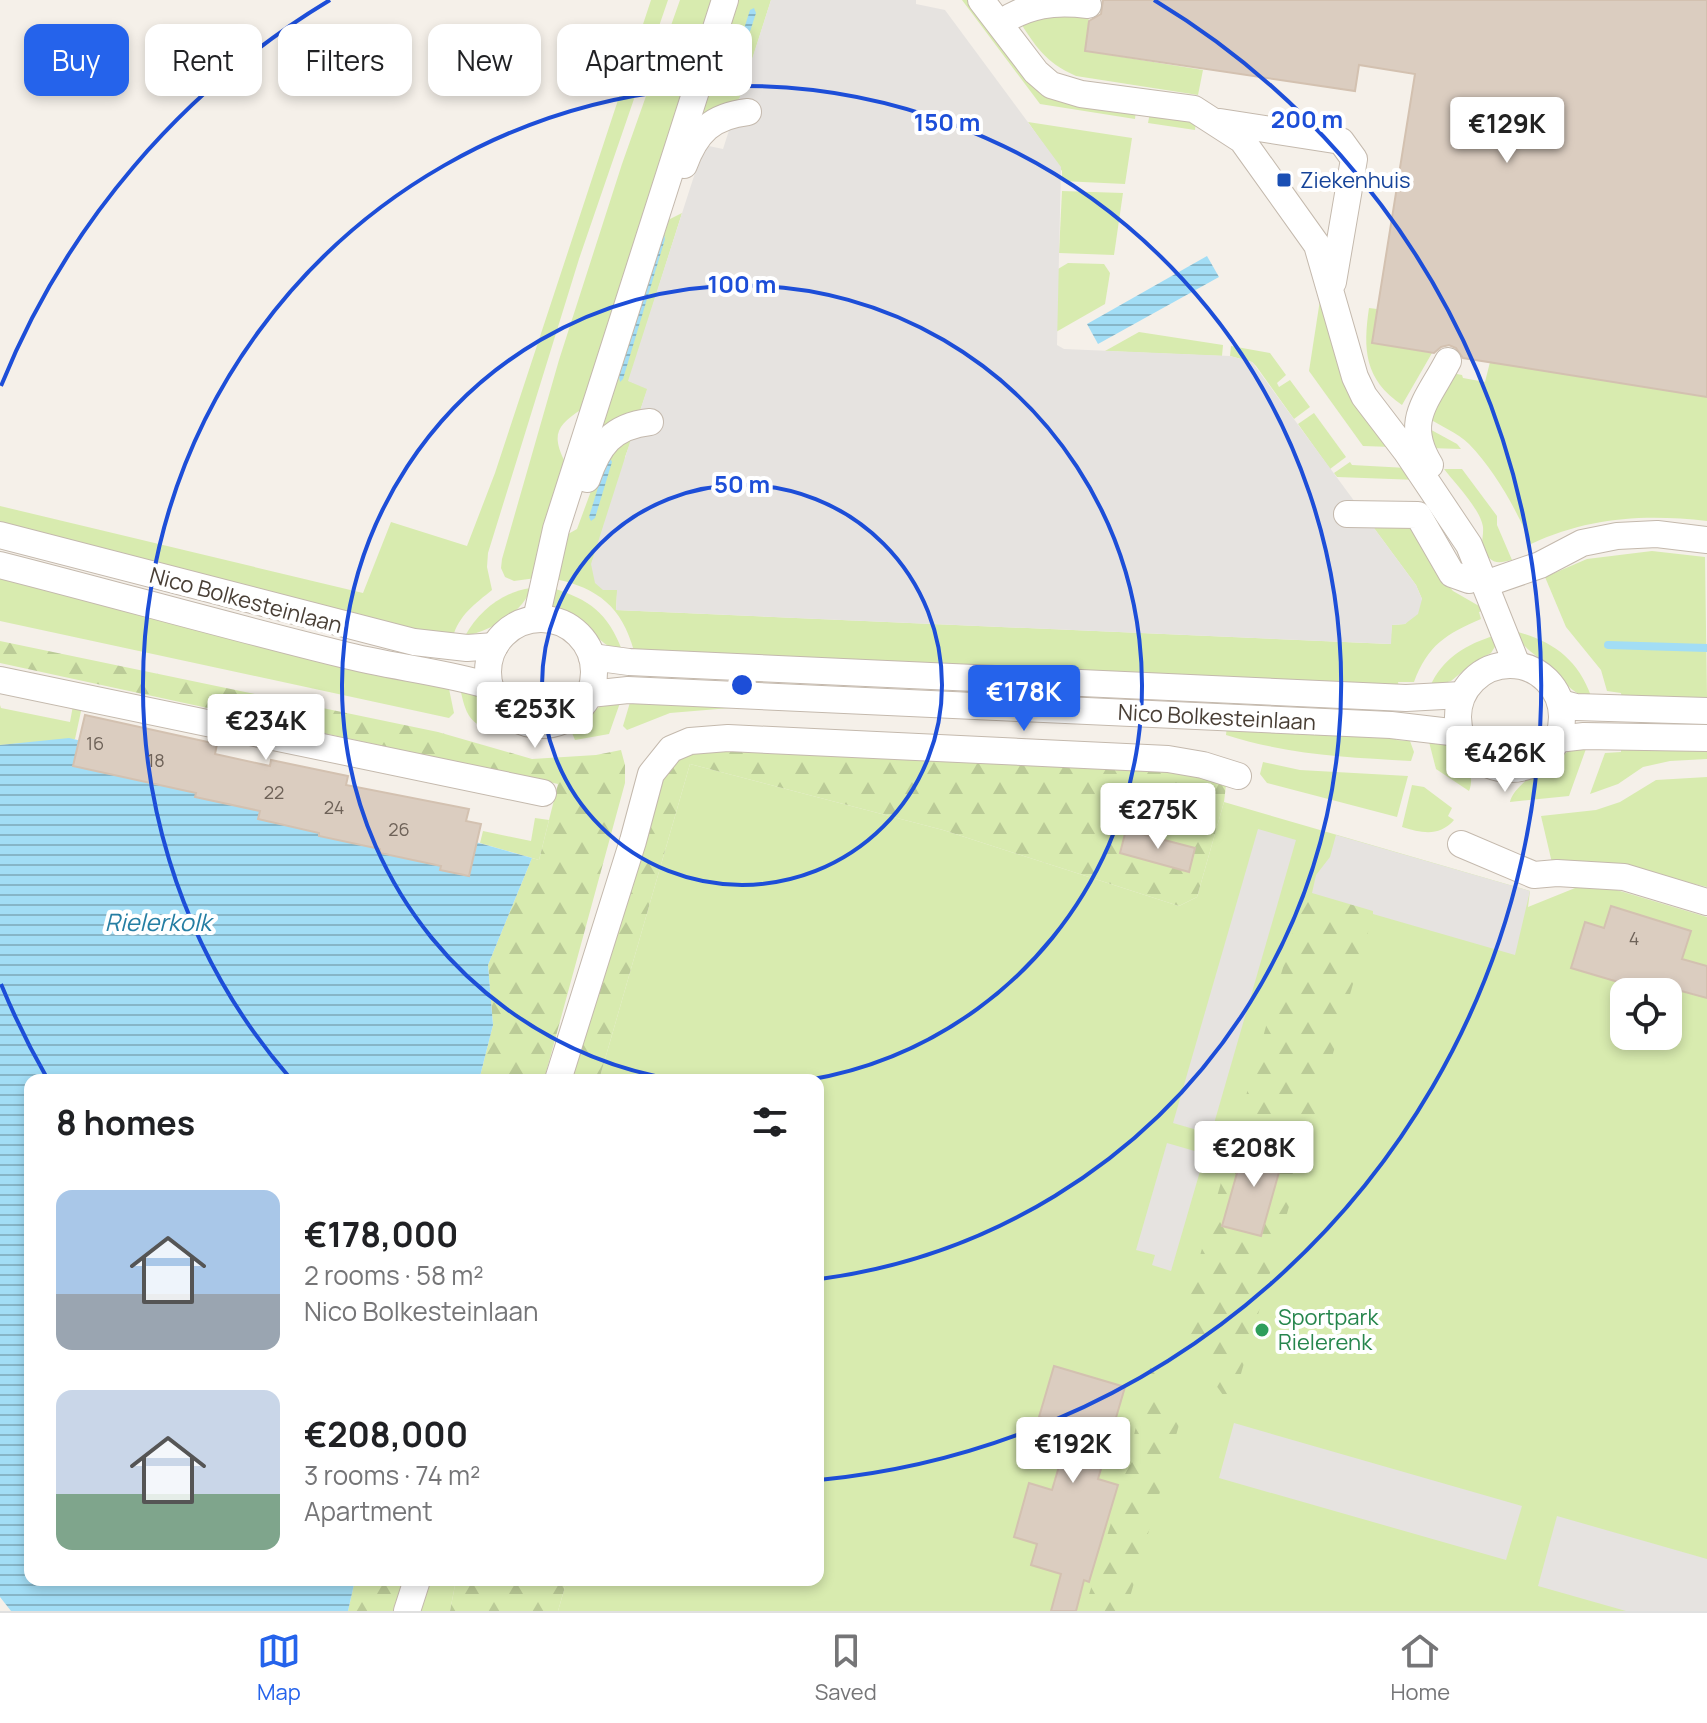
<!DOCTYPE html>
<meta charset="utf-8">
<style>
body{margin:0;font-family:Manrope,sans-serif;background:#f6f6f6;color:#202124;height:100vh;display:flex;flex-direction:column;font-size:30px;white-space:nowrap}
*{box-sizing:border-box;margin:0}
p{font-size:26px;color:#757577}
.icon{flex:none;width:44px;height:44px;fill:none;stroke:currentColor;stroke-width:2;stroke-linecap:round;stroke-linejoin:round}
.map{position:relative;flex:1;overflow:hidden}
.drawer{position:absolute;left:24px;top:1074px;width:800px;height:512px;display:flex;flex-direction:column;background:#fff;border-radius:16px;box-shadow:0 4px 12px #0003}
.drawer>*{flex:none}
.banner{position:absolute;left:24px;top:24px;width:800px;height:72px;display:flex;gap:16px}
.buttons{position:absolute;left:1610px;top:978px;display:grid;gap:16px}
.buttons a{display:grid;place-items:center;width:72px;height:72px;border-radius:16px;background:#fff;box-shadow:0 4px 12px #0003;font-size:40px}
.price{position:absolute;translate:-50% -68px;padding:0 18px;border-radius:8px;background:#fff;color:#222;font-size:26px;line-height:52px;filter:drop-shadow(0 2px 4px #0008)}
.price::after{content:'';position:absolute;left:50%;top:48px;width:24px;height:18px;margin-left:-12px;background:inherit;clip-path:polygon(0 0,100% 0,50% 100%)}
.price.active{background:#2563eb;color:#fff}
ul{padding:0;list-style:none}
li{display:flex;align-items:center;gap:24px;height:200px;padding:0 32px}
li span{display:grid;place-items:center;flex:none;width:224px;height:160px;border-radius:16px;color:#555}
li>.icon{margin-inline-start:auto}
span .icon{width:96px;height:96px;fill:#fffc;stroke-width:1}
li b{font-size:34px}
h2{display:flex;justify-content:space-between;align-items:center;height:96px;padding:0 32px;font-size:34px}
.chip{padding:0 28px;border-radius:16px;background:#fff;box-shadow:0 4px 12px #0003;font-size:28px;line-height:72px}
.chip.active{background:#2563eb;color:#fff}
.dock{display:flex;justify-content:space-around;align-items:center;height:112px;border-top:2px solid #e0e0e0;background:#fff;font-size:22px;color:#757577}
.dock a{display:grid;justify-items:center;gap:4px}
.dock .active{color:#2563eb}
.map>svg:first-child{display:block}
.grass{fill:#d8ebaf;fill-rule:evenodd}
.forest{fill:url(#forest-firs)}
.parking{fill:#e6e3e0}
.water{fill:url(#water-rules)}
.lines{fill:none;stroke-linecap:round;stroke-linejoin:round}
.stream{stroke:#a2ddf5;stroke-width:8}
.building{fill:#dbcdc0;stroke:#d3c1b0;stroke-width:2}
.minor-casing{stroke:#c4b9ad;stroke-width:28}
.minor{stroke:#fff;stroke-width:26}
.ring{fill:none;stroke:#1d4ed8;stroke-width:4}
.transit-dot{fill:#1a4fb4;stroke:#fff;stroke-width:3}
.leisure-dot{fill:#2e9e5b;stroke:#fff;stroke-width:3}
.labels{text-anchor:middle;stroke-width:8;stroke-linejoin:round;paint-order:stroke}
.number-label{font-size:18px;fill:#6e6258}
.transit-label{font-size:22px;fill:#164399;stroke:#fff;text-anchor:start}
.street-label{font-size:22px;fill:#493f36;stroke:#fff}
.leisure-label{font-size:22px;fill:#27864d;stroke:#fff;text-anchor:start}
.water-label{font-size:24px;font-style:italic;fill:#257ea3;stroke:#fff}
.centre{fill:#1d4ed8;stroke:#fff;stroke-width:4}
.ring-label{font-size:24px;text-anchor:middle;font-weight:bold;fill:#1d4ed8;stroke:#fff;stroke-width:8;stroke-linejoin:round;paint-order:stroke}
</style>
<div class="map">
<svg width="1707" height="1611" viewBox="0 0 1707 1611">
<defs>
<pattern id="forest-firs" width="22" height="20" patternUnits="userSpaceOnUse" patternTransform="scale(2)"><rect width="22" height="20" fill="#d8ebaf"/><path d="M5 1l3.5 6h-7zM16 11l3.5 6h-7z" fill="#bbcb97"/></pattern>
<pattern id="water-rules" width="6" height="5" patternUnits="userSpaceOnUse" patternTransform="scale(2)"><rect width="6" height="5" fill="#a2ddf5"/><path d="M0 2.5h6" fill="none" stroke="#86b5c7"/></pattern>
</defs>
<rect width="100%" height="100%" fill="#f5f0e9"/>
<g class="grass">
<path d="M651 0H668L579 259 488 553 487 567 492 590C476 603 458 616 453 637L419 634 0 526V506L363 593 391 522 467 546 495 473Z"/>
<path d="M680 0H712L582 409C556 426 551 435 566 464L536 578 514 581 505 577 501 568 502 559 559 360 622 164Z"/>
<polygon points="730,0 771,0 740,98 717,114 696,115"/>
<polygon points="962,0 970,0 1030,76 1136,110 1135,119 1040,104"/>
<path d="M1029 16 1089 17 1085 51 1203 70 1198 95 1076 76C1045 62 1036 47 1018 19Z"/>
<polygon points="1150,112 1196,120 1195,130 1148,123"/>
<polygon points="1028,122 1132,138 1125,184 1062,181 1062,171"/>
<polygon points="1062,191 1123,193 1114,255 1059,253"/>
<polygon points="682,213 629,381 648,388 640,411 616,425 593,427 658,225"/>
<polygon points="1068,263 1104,264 1110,273 1105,304 1056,332 1058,269"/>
<polygon points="1320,300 1392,447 1363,446 1309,371"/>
<path d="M1369 308 1377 309 1372 343 1432 353 1402 405C1364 379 1363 349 1369 308Z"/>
<polygon points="1139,332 1223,345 1222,356 1105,351"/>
<polygon points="1231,346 1270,353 1286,375 1277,383 1279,387 1290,380 1310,407 1294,419 1256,366 1252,362 1230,356"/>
<path d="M1490 362 1707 397V521C1645 514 1589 517 1531 544 1516 509 1496 472 1469 444 1458 433 1439 425 1426 417L1452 373 1462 375 1463 378 1485 382Z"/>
<polygon points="1314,413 1346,457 1330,469 1298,424"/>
<polygon points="1424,426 1457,444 1461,449 1429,448"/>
<path d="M633 436 625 457 616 610 1390 644 1392 625 1405 624 1422 599 1416 585 1368 520H1409L1446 583 1453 591 1486 610 1479 612 1481 619C1446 634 1428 645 1414 682H1398L1399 688 634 651C622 607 598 588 555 579L561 538 577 529 604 456Z"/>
<polygon points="1350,462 1352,465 1407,468 1418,480 1337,477 1334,473"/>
<path d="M1444 469H1462L1497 516V525L1512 560C1502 562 1496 565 1488 557 1478 547 1484 539 1483 527 1481 510 1454 482 1444 469Z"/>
<polygon points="1652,551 1705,557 1707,699 1622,700 1621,693 1607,691 1601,670 1566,627 1545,577 1587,559"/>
<polygon points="0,573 448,684 454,713 449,718 0,621"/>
<path d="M531 588C523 613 490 631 465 636 479 611 502 592 531 588Z"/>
<path d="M552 588C589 599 608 613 622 650 600 648 592 627 574 616 565 611 557 611 550 604Z"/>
<path d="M1518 632C1554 642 1578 660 1591 696 1573 697 1565 681 1554 670 1538 656 1528 653 1515 634Z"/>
<path d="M1496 635V645L1491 653 1474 662 1451 681 1430 687C1442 658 1467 644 1496 635Z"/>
<path d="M460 688C479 689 489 710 502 722L496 732C469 724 466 715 460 688Z"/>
<polygon points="631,699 730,702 730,708 670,713 627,730 623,726"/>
<polygon points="74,700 83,702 75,739 0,745 0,705 1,708 70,722"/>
<path d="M621 700 609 734 575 740 570 728C589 718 597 702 621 700Z"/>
<path d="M1227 725 1396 732V740L1410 741 1414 752 1411 761C1344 757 1290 755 1226 735Z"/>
<path d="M1428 738C1451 742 1479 766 1469 791L1436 769Z"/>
<polygon points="1621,744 1707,747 1707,759 1670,761 1643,767 1618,784 1590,794 1605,753 1621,752"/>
<path d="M1577 746H1587L1569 796 1510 802C1514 782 1559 758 1577 746Z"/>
<polygon points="1263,762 1300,770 1408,776 1397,817 1267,783 1260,774"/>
<path d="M690 764 943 830 1179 906 1197 897 1224 802 1530 891 1528 907 1590 882 1707 917V1611H558L567 1580H818V1080H599ZM1624 992H1668V1036H1624Z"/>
<polygon points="1707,777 1707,887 1604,863 1552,863 1541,816 1596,810 1620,802 1656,780"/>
<path d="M1412 785 1424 787 1452 808 1448 816 1454 820C1439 837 1422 833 1402 827Z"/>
<polygon points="535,818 549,820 539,860 480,843 483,831 531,841"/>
<polygon points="424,1580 456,1580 450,1611 415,1611"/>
</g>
<g class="forest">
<polygon points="0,641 438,732 532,759 596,755 621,750 625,765 625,783 544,1080 479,1080 493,1025 488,965 532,858 539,860 558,784 0,663"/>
<polygon points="714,749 1191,770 1226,785 1224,802 1197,897 1179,906 943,830 690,764 599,1080 571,1080 666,758"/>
<polygon points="1305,891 1374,911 1234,1398 1223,1395 1178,1332"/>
<polygon points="1150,1366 1178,1413 1179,1425 1126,1611 1084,1611 1122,1487"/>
<polygon points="355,1580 403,1580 394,1611 348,1611"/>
<polygon points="456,1580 567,1580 558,1611 450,1611"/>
</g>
<g class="parking">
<polygon points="771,0 916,0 916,4 945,10 1061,167 1057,345 1064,349 1230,356 1252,362 1416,585 1422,599 1418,614 1405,624 1392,625 1391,644 616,610 617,590 603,590 595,583 591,564 647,389 628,381 704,145 723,149"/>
<polygon points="1258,829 1296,840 1211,1134 1173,1123"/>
<polygon points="1336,835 1530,891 1515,955 1373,914 1373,911 1312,893 1316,875 1330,857"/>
<polygon points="1167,1143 1205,1154 1171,1271 1152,1265 1155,1255 1136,1250"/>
<polygon points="1234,1423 1522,1506 1506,1560 1219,1478"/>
<polygon points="1557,1516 1707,1559 1707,1611 1626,1611 1538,1586"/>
</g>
<g class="water">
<polygon points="754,8 756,13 730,93 726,96 724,92 750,10"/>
<polygon points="664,234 665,239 623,379 620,382 619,377"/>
<polygon points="1207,256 1219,277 1098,344 1087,324"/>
<polygon points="610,458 612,462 595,518 591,521 589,517 606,461"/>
<polygon points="69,738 310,795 532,858 488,965 493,1025 479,1080 30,1080 30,1580 355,1580 348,1611 11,1611 0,1597 0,745"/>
</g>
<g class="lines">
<polyline class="stream" points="1608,645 1707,648"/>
</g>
<g class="building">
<polygon points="1103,0 1707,0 1707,397 1463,358 1456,348 1449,345 1441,347 1434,353 1372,343 1415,74 1359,65 1355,91 1085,51 1089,21 1101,14"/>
<polygon points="85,715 217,744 215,754 270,766 271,760 348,776 346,785 469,809 466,821 481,824 469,876 440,870 441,866 380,853 380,849 319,836 319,833 258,819 260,811 195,797 196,793 73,766"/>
<polygon points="1126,830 1195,848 1189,872 1120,853"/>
<polygon points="1611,906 1691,931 1682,959 1707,966 1707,998 1674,989 1671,998 1668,997 1668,992 1652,992 1571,968 1585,922 1604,928"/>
<polygon points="1251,1142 1285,1151 1261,1236 1222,1226 1241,1159 1246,1160"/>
<polygon points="1054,1366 1125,1387 1098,1479 1118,1485 1089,1582 1084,1580 1076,1611 1051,1611 1061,1574 1031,1565 1037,1544 1014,1537 1029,1483 1052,1490 1071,1426 1039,1417"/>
</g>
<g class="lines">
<g class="minor-casing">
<g id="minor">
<polyline points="981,0 1036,72 1051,85 1081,94 1194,109 1242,140 1317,245 1355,377 1364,396 1406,451 1469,545 1517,665"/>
<path d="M1000 23C1029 4 1054 1 1088 5"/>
<polyline points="1220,122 1341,141 1354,159 1333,282"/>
<path d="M684 165C696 132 712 116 748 112"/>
<path d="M1430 465C1403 421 1427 401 1448 361"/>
<path d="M587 479C598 446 612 426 650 422"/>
<polyline points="1347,514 1418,515 1452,574 1469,580"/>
<polyline points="0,535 414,642 467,648 495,646"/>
<path d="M0 565C114 594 227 626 341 654 390 667 441 671 490 686"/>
<polyline points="1485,584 1540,565 1582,543 1617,536 1657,534 1707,540"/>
<polyline points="536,619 556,529 725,0"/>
<circle cx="541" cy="672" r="53"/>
<polyline points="592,657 629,662 1406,698 1462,695"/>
<circle cx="1510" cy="717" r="52"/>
<polyline points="0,680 543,793"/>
<polyline points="590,694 628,690 1391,725 1459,733"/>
<polyline points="1561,703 1576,707 1707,711"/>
<polyline points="1558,739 1584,736 1707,738"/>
<polyline points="1461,844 1534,875 1557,873 1624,877 1707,902"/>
<polyline points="558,1080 633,841 651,774 671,749 690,741 728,738 1168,759 1203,765 1238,776"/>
<polyline points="407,1611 417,1580"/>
</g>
</g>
<use href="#minor" class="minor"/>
</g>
<g class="ring">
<circle cx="742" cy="685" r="200"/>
<path d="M676 1080A400 400 0 1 1 808 1080"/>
<path d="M290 1078A599 599 0 1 1 820 1279"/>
<path d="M47 1078A799 799 0 0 1 1 984M1 386A799 799 0 0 1 330 0M1154 0A799 799 0 0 1 819 1480"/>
</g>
<rect class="transit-dot" x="1276" y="172" width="16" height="16" rx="4"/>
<circle class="leisure-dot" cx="1262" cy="1330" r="8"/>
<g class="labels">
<g class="number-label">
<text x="95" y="750">16</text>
<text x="156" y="767">18</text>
<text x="274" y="799">22</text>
<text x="334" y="814">24</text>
<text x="399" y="836">26</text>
<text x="1634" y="945">4</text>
</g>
<g class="transit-label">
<text x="1300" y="188">Ziekenhuis</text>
</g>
<g class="street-label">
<text transform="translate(246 600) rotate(15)" y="8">Nico Bolkesteinlaan</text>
<text transform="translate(1217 717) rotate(3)" y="8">Nico Bolkesteinlaan</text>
</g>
<g class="leisure-label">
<text x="1278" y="1325">Sportpark<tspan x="1278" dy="25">Rielerenk</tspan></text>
</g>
<g class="water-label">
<text x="158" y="931">Rielerkolk</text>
</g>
</g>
<circle cx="742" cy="685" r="12" class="centre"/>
<g class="ring-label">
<text x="1307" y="128">200 m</text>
<text x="947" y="131">150 m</text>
<text x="742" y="293">100 m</text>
<text x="742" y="493">50 m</text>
</g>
</svg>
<div class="buttons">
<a><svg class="icon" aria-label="locate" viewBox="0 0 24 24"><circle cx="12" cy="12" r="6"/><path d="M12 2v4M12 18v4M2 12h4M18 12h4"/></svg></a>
</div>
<b class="price" style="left:1507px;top:165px">€129K</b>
<b class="price active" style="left:1024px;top:733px">€178K</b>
<b class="price" style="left:535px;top:750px">€253K</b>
<b class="price" style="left:266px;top:762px">€234K</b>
<b class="price" style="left:1505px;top:794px">€426K</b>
<b class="price" style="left:1158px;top:851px">€275K</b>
<b class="price" style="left:1254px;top:1189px">€208K</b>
<b class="price" style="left:1073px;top:1485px">€192K</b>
<div class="banner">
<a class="chip active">Buy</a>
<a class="chip">Rent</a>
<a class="chip">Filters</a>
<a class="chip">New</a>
<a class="chip">Apartment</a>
</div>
<section class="drawer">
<h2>8 homes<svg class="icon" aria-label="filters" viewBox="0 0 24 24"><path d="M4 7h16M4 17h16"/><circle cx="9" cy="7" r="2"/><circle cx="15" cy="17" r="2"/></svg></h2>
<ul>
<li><span style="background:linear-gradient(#a9c7e8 65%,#9aa5b1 0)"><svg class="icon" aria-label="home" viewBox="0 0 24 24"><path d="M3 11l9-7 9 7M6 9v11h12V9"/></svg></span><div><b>€178,000</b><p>2 rooms · 58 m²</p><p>Nico Bolkesteinlaan</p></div></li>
<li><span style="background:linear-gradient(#c9d6e8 65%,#7fa58c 0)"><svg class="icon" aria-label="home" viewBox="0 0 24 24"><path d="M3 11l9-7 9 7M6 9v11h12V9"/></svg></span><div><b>€208,000</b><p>3 rooms · 74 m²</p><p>Apartment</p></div></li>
</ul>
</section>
</div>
<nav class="dock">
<a class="active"><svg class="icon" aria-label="map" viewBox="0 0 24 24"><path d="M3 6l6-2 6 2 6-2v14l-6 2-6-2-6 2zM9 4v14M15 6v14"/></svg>Map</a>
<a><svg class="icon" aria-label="saved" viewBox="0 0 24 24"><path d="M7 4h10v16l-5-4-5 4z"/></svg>Saved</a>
<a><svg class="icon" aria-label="home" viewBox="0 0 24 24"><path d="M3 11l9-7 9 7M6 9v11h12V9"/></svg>Home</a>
</nav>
